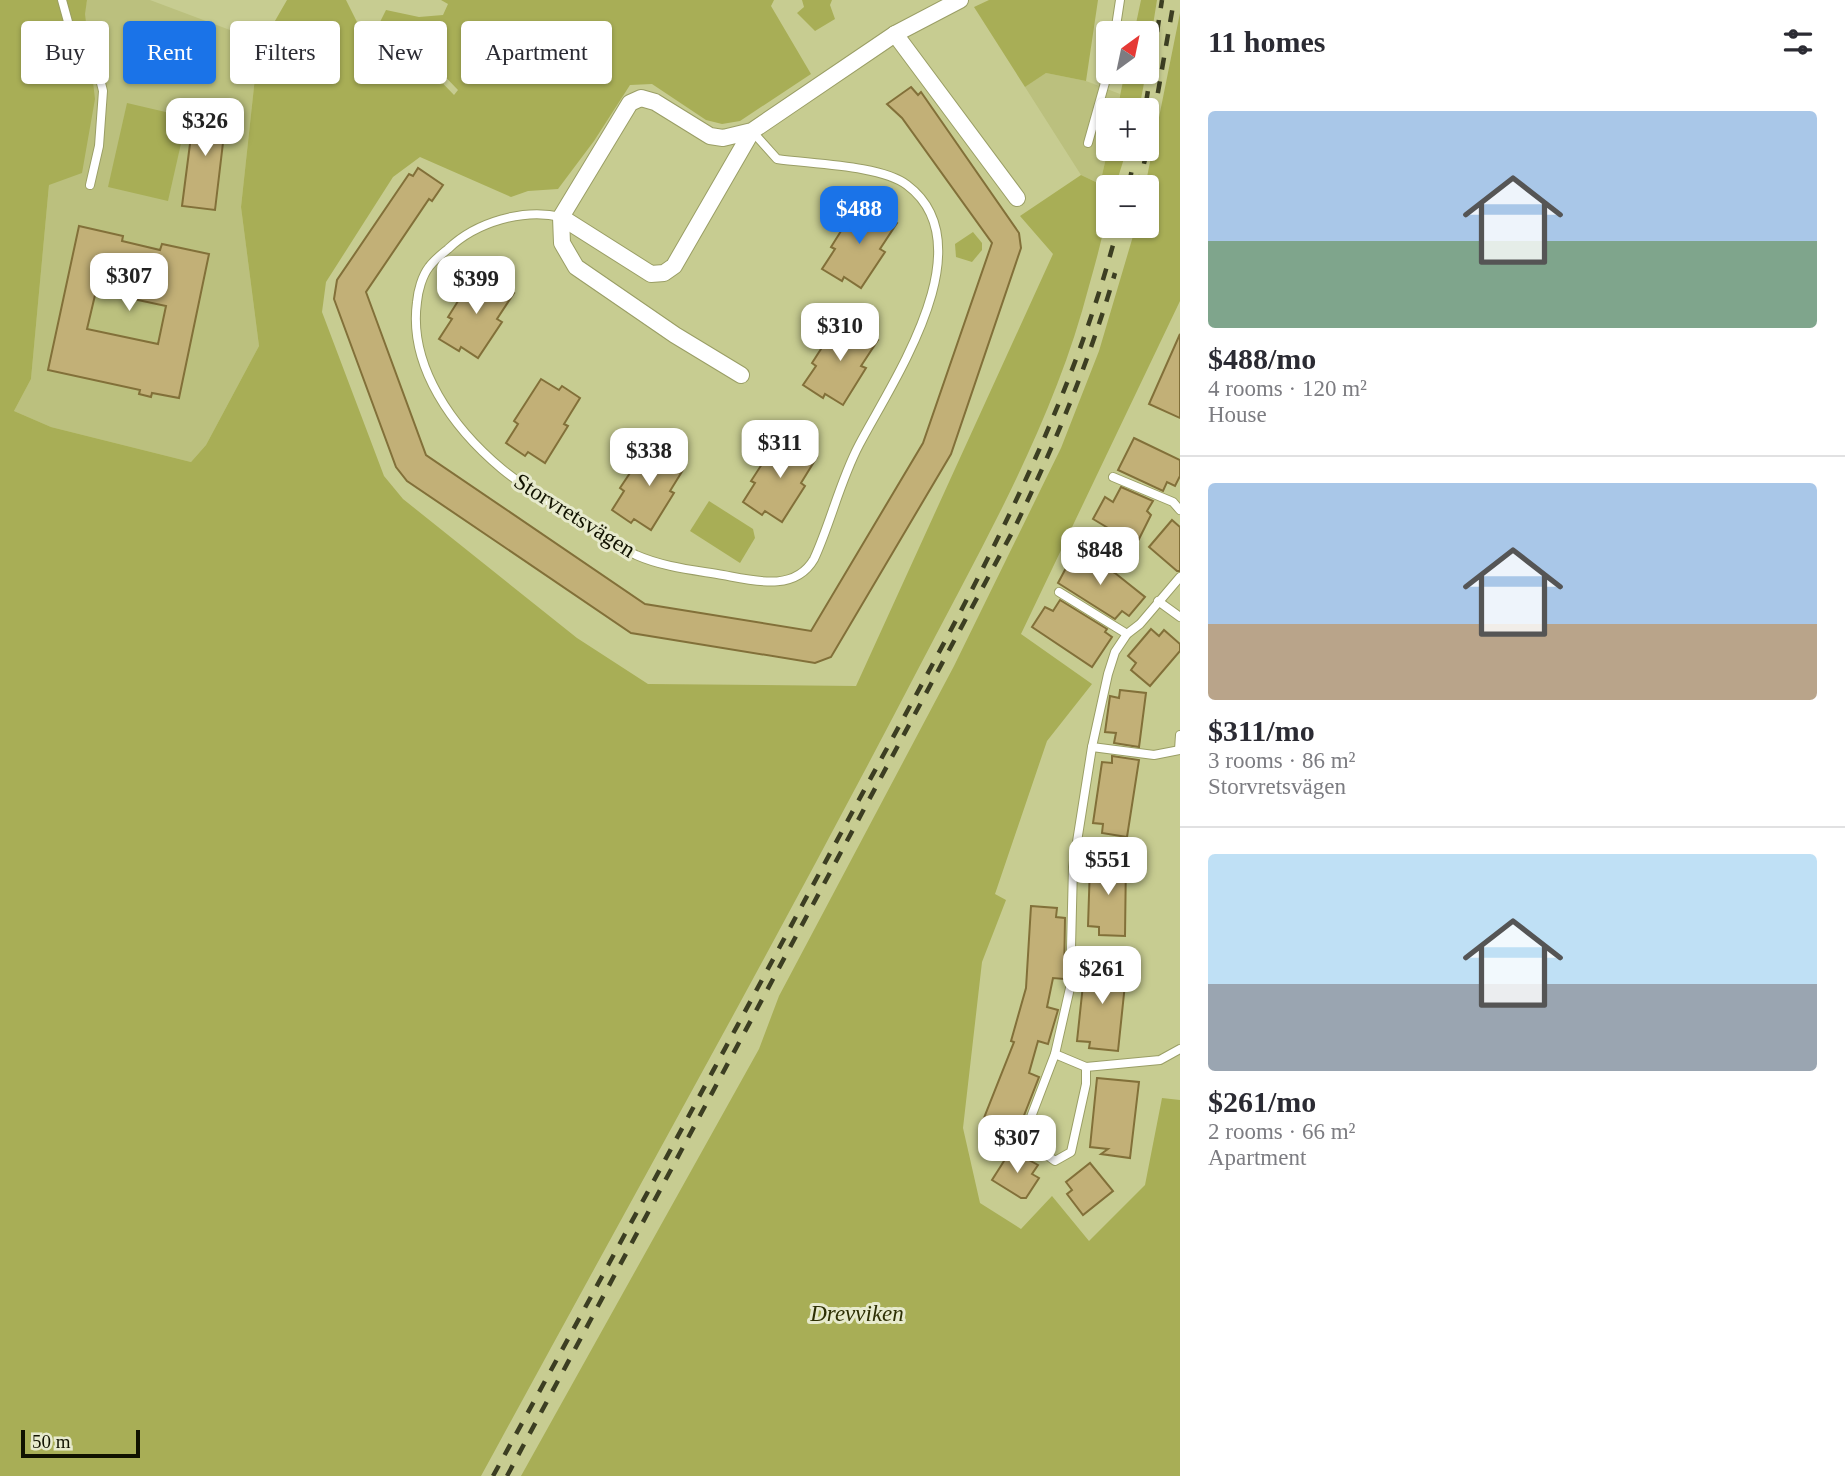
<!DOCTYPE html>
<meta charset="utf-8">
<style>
body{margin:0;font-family:Georgia,serif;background:#f7f7f7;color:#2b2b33;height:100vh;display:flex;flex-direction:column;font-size:26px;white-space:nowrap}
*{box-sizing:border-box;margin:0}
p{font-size:23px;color:#7c7c81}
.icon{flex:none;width:38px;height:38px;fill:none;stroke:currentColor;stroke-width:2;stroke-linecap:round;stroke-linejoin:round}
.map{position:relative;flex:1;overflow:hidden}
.panel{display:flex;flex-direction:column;background:#fff;width:665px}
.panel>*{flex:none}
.banner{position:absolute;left:21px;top:21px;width:665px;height:63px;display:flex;gap:14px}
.needle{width:46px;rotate:33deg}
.tools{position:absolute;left:1096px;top:21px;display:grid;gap:14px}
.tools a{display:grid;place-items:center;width:63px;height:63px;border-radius:7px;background:#fff;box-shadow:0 2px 5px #0004;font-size:35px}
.scale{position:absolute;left:21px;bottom:18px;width:119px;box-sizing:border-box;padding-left:7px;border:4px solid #111200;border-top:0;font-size:19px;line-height:24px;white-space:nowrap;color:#111200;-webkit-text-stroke:5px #e7eacd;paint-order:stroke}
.price{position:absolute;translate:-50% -60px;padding:0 16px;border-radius:14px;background:#fff;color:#222;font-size:23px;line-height:46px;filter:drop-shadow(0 2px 4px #0008)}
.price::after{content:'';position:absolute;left:50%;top:42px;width:21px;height:16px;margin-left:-10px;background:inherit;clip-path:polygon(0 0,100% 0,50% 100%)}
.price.on{background:#1a73e8;color:#fff}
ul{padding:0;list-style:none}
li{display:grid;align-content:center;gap:14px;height:371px;padding:0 28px}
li+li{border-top:2px solid #e1e1e2}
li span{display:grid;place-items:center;height:217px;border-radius:7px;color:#555}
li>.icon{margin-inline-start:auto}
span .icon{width:126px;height:126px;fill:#fffc;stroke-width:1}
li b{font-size:30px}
h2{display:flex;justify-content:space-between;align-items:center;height:84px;padding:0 28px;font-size:30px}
.pill{padding:0 24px;border-radius:7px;background:#fff;box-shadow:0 2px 5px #0004;font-size:24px;line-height:63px}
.pill.on{background:#1a73e8;color:#fff}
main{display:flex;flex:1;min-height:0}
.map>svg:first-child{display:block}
.built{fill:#bbc07e}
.green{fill:#a8ae56}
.building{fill:#c2b077;stroke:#827039;stroke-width:2;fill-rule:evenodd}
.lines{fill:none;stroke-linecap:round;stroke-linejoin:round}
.lane-casing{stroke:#9a9e65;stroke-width:10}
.street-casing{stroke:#9a9e65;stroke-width:18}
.lane{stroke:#fff;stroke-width:8}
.street{stroke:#fff;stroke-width:16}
.rail{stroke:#3c3e22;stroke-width:4.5;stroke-dasharray:12 12;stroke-linecap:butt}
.labels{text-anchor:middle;stroke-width:6;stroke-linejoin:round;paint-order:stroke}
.street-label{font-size:23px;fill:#111200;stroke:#e7eacd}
.park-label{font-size:23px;font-style:italic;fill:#2d2f04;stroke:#e7eacd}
</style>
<main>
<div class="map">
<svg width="1180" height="1476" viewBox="0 0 1180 1476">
<rect width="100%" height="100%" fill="#c7cc91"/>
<g class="built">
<polygon points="87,0 150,0 259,41 241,207 259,346 206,445 191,462 51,427 14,411 31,379 49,185"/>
<polygon points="1046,73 1086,81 1120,94 1117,110 1108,110 1108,149 1100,184 1081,175 1025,87"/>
</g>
<g class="green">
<path d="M0 0H87L85 14 95 99 82 173 49 185 31 379 14 411 51 427 191 462 206 445 259 346 241 207 257 59 264 40 287 0H346L358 24 369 36 427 67 454 95 458 90 433 64 416 51 376 30 386 10 419 17 443 15 448 4 441 0H774L771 6 811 74 740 121 722 124 706 120 652 84 630 85 594 141 558 189 528 191 511 197 420 157 393 177 326 282 322 312 384 476 403 499 577 638 648 684 856 686 1053 254 1020 216 1081 175 1100 184 1108 149H1127L1115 187H1108C1108 222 1098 253 1089 286 1053 425 981 548 915 675 775 944 626 1209 481 1476H0Z"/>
<polygon points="802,0 832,0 830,5 835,19 815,31 797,13 804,7"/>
<polygon points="989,0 1098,0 1086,81 1046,73 1025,87 974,7"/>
<polygon points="1141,0 1157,0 1146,69 1146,33 1134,33"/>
<polygon points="1180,13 1180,301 1021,634 1092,684 1047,741 995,894 1006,900 982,962 963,1128 980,1203 1021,1229 1052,1196 1089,1241 1145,1185 1162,1098 1180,1100 1180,1476 521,1476 759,1049 779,996 954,666 1061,448 1099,351 1136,226 1146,226 1145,187"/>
<polygon points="1125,72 1146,72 1139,110 1117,110"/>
<polygon points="127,103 187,117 168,201 108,187"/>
<polygon points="973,232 982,243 982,250 972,262 956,257 955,244"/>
<polygon points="709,501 753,529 755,538 740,563 690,531"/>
</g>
<g class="building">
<polygon points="911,87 918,95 921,92 1019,233 1021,248 951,454 831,657 815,663 631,633 407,481 396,467 334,299 337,280 409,174 413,176 418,168 443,185 432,201 429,199 366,292 426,455 645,604 811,631 923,443 992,243 902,118 887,104"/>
<polygon points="195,105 227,109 215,210 182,206"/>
<polygon points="858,204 876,216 879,212 897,223 880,249 885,252 861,288 844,277 842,281 822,269 835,249 831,247"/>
<path d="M79 226 123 236 122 241 160 250 162 244 209 254 179 398 152 393 151 397 139 394 140 390 48 370ZM96 291 166 306 158 344 87 329Z"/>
<polygon points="475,274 493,285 496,281 514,293 497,319 502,322 478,358 461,347 459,351 439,339 452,319 448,317"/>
<polygon points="839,321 857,332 860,328 878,340 861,366 866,368 843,405 825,394 823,398 803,385 816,366 812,363"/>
<polygon points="1180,334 1180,418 1149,404"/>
<polygon points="541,379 559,390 562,386 580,398 564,424 568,426 545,463 528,452 525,456 506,443 518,424 514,421"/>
<polygon points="779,438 797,450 799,445 817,457 801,483 805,486 782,522 765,511 762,515 743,502 755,483 751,481"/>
<polygon points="1134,438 1180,460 1180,476 1175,486 1167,482 1163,491 1118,470"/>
<polygon points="648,446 666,458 668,453 686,465 670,491 674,493 651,530 634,519 631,523 612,510 624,491 620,488"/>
<polygon points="1121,487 1153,501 1147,511 1151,515 1139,539 1134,534 1130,541 1093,519 1105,497 1113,502"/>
<polygon points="1172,520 1180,527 1180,571 1177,571 1149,547"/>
<polygon points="1075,551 1115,573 1145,597 1129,616 1122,611 1115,619 1058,583"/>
<polygon points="1060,600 1107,629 1105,632 1112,637 1092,667 1032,627 1045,607 1053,611"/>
<polygon points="1151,629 1159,636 1164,630 1180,644 1180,651 1150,686 1131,670 1136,663 1128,656"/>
<polygon points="1120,690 1146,693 1139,747 1114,743 1116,733 1105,732 1110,696 1119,698"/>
<polygon points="1112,756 1139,760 1127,837 1102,833 1103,824 1093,823 1102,762 1112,763"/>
<polygon points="1100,858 1126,858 1125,936 1099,935 1099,927 1088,926 1090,865 1100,865"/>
<polygon points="1031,906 1057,908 1056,917 1065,918 1064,979 1053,978 1047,1007 1058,1010 1048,1044 1038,1041 1029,1073 1039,1077 1014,1141 980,1128 1014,1042 1011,1041 1026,988"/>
<polygon points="1098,962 1127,965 1118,1051 1089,1048 1090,1042 1077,1041 1085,966 1097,967"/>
<polygon points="1097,1078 1139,1082 1130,1158 1101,1154 1108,1149 1090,1147"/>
<polygon points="1011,1150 1038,1165 1032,1174 1039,1178 1026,1198 1021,1198 992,1180"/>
<polygon points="1090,1163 1113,1191 1083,1215 1067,1194 1072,1190 1066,1182"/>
</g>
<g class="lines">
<g class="lane-casing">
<g id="lane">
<polyline points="62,0 70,29 99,75 103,91 99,146 90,185"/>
<polyline points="1115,33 1120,0"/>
<polyline points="1088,143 1108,72"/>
<path d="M561 217C524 208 476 222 448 249 442 254 434 260 429 267 422 276 418 291 417 302 408 367 454 429 502 469 526 489 555 505 581 522 599 533 617 546 636 555 663 567 694 570 723 575 755 581 795 592 814 559 831 522 840 481 859 445 892 382 987 245 907 185 881 165 810 164 777 159L752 131"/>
<polyline points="1113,477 1173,502 1180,510"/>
<polyline points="1059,592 1127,634"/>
<polyline points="1158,601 1180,617"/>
<polyline points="1092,747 1154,755 1180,750"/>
<polyline points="1179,750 1180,735"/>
<polyline points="1055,1054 1086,1067 1160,1060 1180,1049"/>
<polyline points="1086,1067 1086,1084 1071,1152 1055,1161 1023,1138 1055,1054 1070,988 1073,867 1092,747 1108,674 1115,652 1127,634 1140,624 1180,577"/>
</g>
</g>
<g class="street-casing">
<g id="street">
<polyline points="895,34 1017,198"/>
<polyline points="752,131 674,266 664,273 651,274 561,217 630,103 641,98 655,102 710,136 723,138 752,131 895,34 960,0"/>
<polyline points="561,217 562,243 576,267 675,335 741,375"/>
</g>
</g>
<use href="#lane" class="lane"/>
<use href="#street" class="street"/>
<g class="rail">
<polyline points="1146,103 1162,0"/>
<polyline points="1129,184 1136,149"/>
<polyline points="1138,187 1149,144 1174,0"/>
<path d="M493 1476C613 1258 730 1039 848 820 951 629 1064 438 1118 226"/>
<path d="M507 1476 1015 527C1055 444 1089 362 1115 273"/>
</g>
</g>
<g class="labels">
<g class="street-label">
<text transform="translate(575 515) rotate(32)" y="8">Storvretsvägen</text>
</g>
<g class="park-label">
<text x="857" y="1321">Drevviken</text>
</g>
</g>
</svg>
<div class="tools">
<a><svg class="needle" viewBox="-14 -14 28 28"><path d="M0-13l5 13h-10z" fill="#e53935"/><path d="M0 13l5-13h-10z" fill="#7c7c81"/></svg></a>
<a>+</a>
<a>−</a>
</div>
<div class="scale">50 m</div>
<b class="price" style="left:205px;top:158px">$326</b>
<b class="price on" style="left:859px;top:246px">$488</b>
<b class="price" style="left:129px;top:313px">$307</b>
<b class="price" style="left:476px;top:316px">$399</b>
<b class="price" style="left:840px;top:363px">$310</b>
<b class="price" style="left:780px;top:480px">$311</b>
<b class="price" style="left:649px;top:488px">$338</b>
<b class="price" style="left:1100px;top:587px">$848</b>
<b class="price" style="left:1108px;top:897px">$551</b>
<b class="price" style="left:1102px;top:1006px">$261</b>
<b class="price" style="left:1017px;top:1175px">$307</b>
<div class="banner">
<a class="pill">Buy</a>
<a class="pill on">Rent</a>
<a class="pill">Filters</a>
<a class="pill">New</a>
<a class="pill">Apartment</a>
</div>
</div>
<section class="panel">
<h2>11 homes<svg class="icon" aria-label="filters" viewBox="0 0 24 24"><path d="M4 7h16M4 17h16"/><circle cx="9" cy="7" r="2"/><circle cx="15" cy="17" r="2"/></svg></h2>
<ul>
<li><span style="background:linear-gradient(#a9c7e8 60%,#7fa58c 0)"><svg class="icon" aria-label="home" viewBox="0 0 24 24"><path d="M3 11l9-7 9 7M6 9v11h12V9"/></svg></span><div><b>$488/mo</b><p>4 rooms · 120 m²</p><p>House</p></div></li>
<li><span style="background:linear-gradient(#a9c7e8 65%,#b9a48a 0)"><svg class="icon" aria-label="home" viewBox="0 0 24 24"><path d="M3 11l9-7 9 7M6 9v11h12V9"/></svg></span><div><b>$311/mo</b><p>3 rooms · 86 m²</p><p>Storvretsvägen</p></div></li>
<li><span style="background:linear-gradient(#bfe0f5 60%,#9aa5b1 0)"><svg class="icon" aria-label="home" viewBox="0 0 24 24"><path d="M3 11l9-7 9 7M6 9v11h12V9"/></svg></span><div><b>$261/mo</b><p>2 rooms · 66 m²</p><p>Apartment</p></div></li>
</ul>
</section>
</main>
